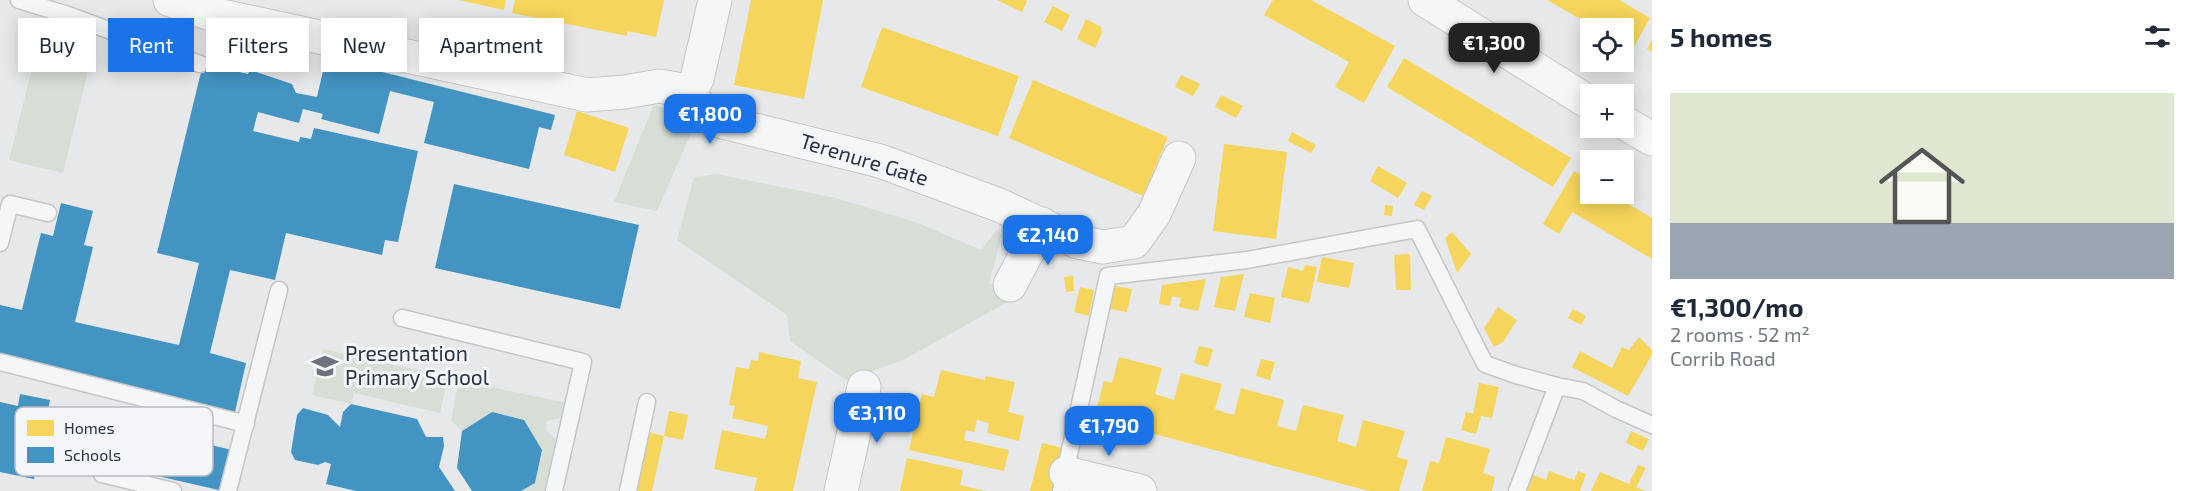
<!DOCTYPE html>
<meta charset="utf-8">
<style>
body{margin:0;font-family:"Exo 2",sans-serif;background:#f6f6f7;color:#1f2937;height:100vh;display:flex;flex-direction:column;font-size:22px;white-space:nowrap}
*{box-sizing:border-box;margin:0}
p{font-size:20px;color:#747a83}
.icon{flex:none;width:33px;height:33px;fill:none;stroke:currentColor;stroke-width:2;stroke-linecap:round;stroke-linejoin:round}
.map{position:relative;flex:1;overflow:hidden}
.panel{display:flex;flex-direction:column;background:#fff;width:540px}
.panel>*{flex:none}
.top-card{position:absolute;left:18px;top:18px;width:570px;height:54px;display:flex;gap:12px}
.buttons{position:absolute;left:1580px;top:18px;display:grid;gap:12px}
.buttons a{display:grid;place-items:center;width:54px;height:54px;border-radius:0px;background:#fff;box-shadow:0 3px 15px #0003;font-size:30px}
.price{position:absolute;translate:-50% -51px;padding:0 14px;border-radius:12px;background:#1a73e8;color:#fff;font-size:20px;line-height:39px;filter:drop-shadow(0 2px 3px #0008)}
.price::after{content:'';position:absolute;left:50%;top:36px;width:18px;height:14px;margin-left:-9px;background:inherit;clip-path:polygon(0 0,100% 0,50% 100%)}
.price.active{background:#222;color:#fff}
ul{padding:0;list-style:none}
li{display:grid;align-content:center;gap:12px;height:318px;padding:0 18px}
li span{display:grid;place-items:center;height:186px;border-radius:0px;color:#555}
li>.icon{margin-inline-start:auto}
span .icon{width:108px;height:108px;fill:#fffc;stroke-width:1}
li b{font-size:26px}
h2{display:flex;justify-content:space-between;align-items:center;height:72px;padding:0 18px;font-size:26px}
.pill{padding:0 21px;border-radius:0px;background:#fff;box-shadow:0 3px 15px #0003;font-size:21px;line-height:54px}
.pill.active{background:#1a73e8;color:#fff}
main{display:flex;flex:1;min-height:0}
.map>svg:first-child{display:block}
.green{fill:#d6ded6}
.homes{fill:#f6d55c}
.schools{fill:#4393c3}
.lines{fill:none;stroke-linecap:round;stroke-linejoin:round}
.lane-casing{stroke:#c4c6c8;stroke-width:19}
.street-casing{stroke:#c4c6c8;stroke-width:35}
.lane{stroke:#f5f6f7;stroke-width:16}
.street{stroke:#f5f6f7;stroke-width:33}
.labels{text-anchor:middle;stroke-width:6;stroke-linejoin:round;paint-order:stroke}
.street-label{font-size:21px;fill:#2b3445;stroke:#f4f6f9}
.poi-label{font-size:21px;fill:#2b3445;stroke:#f4f6f9;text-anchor:start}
.key{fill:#f4f6f9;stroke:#b8bcc3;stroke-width:1.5}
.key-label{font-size:16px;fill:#2b3445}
</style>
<main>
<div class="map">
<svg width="1652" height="491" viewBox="0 0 1652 491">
<rect width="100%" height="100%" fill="#e6e8ea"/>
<g class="green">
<polygon points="37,49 90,63 63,173 9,160"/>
<polygon points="654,104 696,122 657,211 614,202"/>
<polygon points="717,174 836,198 918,223 981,250 997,230 1002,235 989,283 1013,293 1013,299 903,360 846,380 790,341 787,315 677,240 694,177"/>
<polygon points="323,349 448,377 440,413 354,393 351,404 312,395"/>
<polygon points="459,380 566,403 563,417 547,421 546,430 560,444 550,491 521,491 535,483 542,450 524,420 492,412 462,431 451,420"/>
</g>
<g class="homes">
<polygon points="459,0 506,0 504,10"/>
<polygon points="515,0 664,0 656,37 627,31 627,36 512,13"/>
<polygon points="751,0 823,0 804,99 734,85"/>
<polygon points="997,0 1024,0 1027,1 1022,12"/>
<polygon points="1273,0 1311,0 1395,46 1364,103 1335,87 1349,62 1264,15"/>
<polygon points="1547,0 1619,0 1650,18 1632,50 1623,45 1623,28 1596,28"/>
<polygon points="1053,6 1070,15 1062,31 1044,22"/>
<polygon points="1086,19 1101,27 1102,33 1095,48 1077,39"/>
<polygon points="882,27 1019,76 998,136 861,87"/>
<polygon points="1652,39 1652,52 1647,49"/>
<polygon points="1404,58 1571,158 1553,187 1387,87"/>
<polygon points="1181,75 1200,84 1193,96 1175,87"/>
<polygon points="1033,80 1168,137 1143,196 1009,138"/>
<polygon points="1221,95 1243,106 1236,118 1215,107"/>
<polygon points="577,111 629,128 615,172 564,155"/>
<polygon points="1292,132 1316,145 1311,153 1288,141"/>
<polygon points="1224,144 1287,152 1276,239 1213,231"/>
<polygon points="1378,166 1407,183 1398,198 1370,181"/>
<polygon points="1574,171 1590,181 1590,194 1611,194 1652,218 1652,259 1572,212 1559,234 1543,224"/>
<polygon points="1422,191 1432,196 1424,210 1414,205"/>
<polygon points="1385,205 1393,206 1392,216 1384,215"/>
<polygon points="1452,232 1471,254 1457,273 1445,238"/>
<polygon points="1410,254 1411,290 1396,290 1394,255"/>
<polygon points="1322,257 1354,263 1349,288 1317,282"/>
<polygon points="1305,265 1317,267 1309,303 1281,297 1288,267 1303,271"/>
<polygon points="1244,274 1235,311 1214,307 1221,277"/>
<polygon points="1073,276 1074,291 1066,292 1064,277"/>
<polygon points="1206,279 1198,311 1179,307 1181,298 1172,296 1170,306 1159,304 1162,285"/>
<polygon points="1114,286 1132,289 1127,312 1109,309"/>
<polygon points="1080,287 1094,290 1089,316 1074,312"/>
<polygon points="1250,293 1275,298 1270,323 1244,317"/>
<polygon points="1498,307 1517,320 1503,342 1494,347 1484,328"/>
<polygon points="1573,309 1586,316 1581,325 1568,318"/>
<polygon points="1639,337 1652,350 1652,355 1628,396 1572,367 1580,351 1612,368 1622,347 1629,350"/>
<polygon points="1199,346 1213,349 1208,367 1194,363"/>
<polygon points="759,352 801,361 798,378 817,382 793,491 754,491 757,478 714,469 722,430 765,439 768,426 732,418 735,406 729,405 736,367 749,369 751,360 758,361"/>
<polygon points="1119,357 1162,368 1155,394 1174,400 1181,373 1222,384 1215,409 1226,413 1234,415 1241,388 1284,400 1277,426 1296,431 1303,405 1344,415 1337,441 1356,447 1363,420 1405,431 1397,457 1408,460 1399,491 1369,491 1094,418 1104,381 1112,383"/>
<polygon points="1261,359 1275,362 1270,380 1256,376"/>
<polygon points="941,370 985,380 986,376 1015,382 1008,412 1024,416 1019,441 987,433 989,423 977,420 974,432 966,430 964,440 1009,450 1004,471 909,450 922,394 934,397"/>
<polygon points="1479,383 1499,387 1492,418 1481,416 1476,434 1461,430 1466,412 1473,414"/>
<polygon points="669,411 688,415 683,440 664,436"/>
<polygon points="1631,431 1649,439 1643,451 1626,443"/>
<polygon points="648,432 664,436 652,491 635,491"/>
<polygon points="1446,437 1490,449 1483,473 1495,477 1492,491 1422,491 1430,461 1439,463"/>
<polygon points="1042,443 1063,448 1052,491 1030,491"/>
<polygon points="907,458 963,470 960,485 985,491 900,491"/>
<polygon points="1638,465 1646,468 1636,487 1645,491 1591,491 1600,472 1629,484"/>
<polygon points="1549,471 1574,480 1578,471 1586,474 1580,491 1527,491 1533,475 1546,480"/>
</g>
<g class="schools">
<polygon points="326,58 555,115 551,130 539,127 529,169 424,143 434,102 390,91 379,134 321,119 323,114 303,109 299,123 258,112 253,131 299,142 300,137 311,139 314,128 418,151 398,242 385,240 382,255 286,233 275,280 230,270 210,353 246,363 235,412 0,356 0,305 22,310 41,233 53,236 61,203 93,211 84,245 93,247 75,322 179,345 199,263 157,253 203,64 248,74 250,70 292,84 296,93 317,97"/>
<polygon points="454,184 639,225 620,309 435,268"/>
<polygon points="20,394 50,400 34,479 0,472 0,402 18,406"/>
<polygon points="351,404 417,419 426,437 443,437 444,446 439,467 455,491 356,491 326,484 331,464 325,462 318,465 295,460 291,452 297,415 303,408 328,415 340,427 343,412"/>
<polygon points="492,412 524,420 542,450 535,483 521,491 472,491 457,468 462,431"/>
<polygon points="115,422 232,450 223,491 105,464"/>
</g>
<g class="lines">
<g class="lane-casing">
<g id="lane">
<polyline points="19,0 68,15 200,64"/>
<polyline points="0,243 10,204 48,213"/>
<polyline points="402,318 583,362 554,491"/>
<polyline points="0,362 246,424"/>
<polyline points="102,474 173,491"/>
<polyline points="228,491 279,290"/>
<polyline points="628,491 647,402"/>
<polyline points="1061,491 1108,276 1247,260 1417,229 1485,364 1516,375 1557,386"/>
<polyline points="1517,491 1557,386 1583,391 1616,409 1652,425"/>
</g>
</g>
<g class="street-casing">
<g id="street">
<polyline points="170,0 208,13 587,95 625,92 659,86 677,89 719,121 880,161 999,205 1078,242 1103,247 1134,242 1154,214 1179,158"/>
<polyline points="1425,0 1590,103"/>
<polyline points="687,97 697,79 715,0"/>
<polyline points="1623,122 1652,139"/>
<polyline points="1010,285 1042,224"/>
<polyline points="1066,473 1140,491"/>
<polyline points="841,491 864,387"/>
</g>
</g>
<use href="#lane" class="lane"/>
<use href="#street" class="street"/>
</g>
<defs>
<g id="school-bare" transform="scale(2.07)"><path d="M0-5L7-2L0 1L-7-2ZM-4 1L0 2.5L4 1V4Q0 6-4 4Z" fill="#6c737f" stroke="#f4f6f9" stroke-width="2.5" paint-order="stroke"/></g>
</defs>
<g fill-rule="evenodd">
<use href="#school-bare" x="325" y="366"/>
</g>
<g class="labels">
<g class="street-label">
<text transform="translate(864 160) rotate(17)" y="7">Terenure Gate</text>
</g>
<g class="poi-label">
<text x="345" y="361">Presentation<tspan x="345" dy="24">Primary School</tspan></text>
</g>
</g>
<rect x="15" y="407" width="198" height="69" rx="9" class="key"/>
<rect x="27" y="420" width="27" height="16" fill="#f6d55c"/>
<rect x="27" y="447" width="27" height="16" fill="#4393c3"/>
<g class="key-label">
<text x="64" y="434">Homes</text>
<text x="64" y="461">Schools</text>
</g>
</svg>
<div class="buttons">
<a><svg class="icon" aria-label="locate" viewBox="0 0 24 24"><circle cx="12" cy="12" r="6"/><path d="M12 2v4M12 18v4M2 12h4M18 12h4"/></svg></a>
<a>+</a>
<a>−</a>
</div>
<b class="price active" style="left:1494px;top:74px">€1,300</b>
<b class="price" style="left:710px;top:145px">€1,800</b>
<b class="price" style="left:1048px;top:266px">€2,140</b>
<b class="price" style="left:877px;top:444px">€3,110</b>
<b class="price" style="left:1109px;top:457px">€1,790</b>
<div class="top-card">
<a class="pill">Buy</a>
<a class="pill active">Rent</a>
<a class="pill">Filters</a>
<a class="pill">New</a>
<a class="pill">Apartment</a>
</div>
</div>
<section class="panel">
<h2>5 homes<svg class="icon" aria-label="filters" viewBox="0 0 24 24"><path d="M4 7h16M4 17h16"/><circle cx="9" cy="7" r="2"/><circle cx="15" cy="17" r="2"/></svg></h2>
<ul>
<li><span style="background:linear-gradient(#dfe7d0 70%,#9aa5b1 0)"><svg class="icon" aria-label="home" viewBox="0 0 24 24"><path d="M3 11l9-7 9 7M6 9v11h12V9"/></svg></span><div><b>€1,300/mo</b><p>2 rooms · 52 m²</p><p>Corrib Road</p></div></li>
</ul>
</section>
</main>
